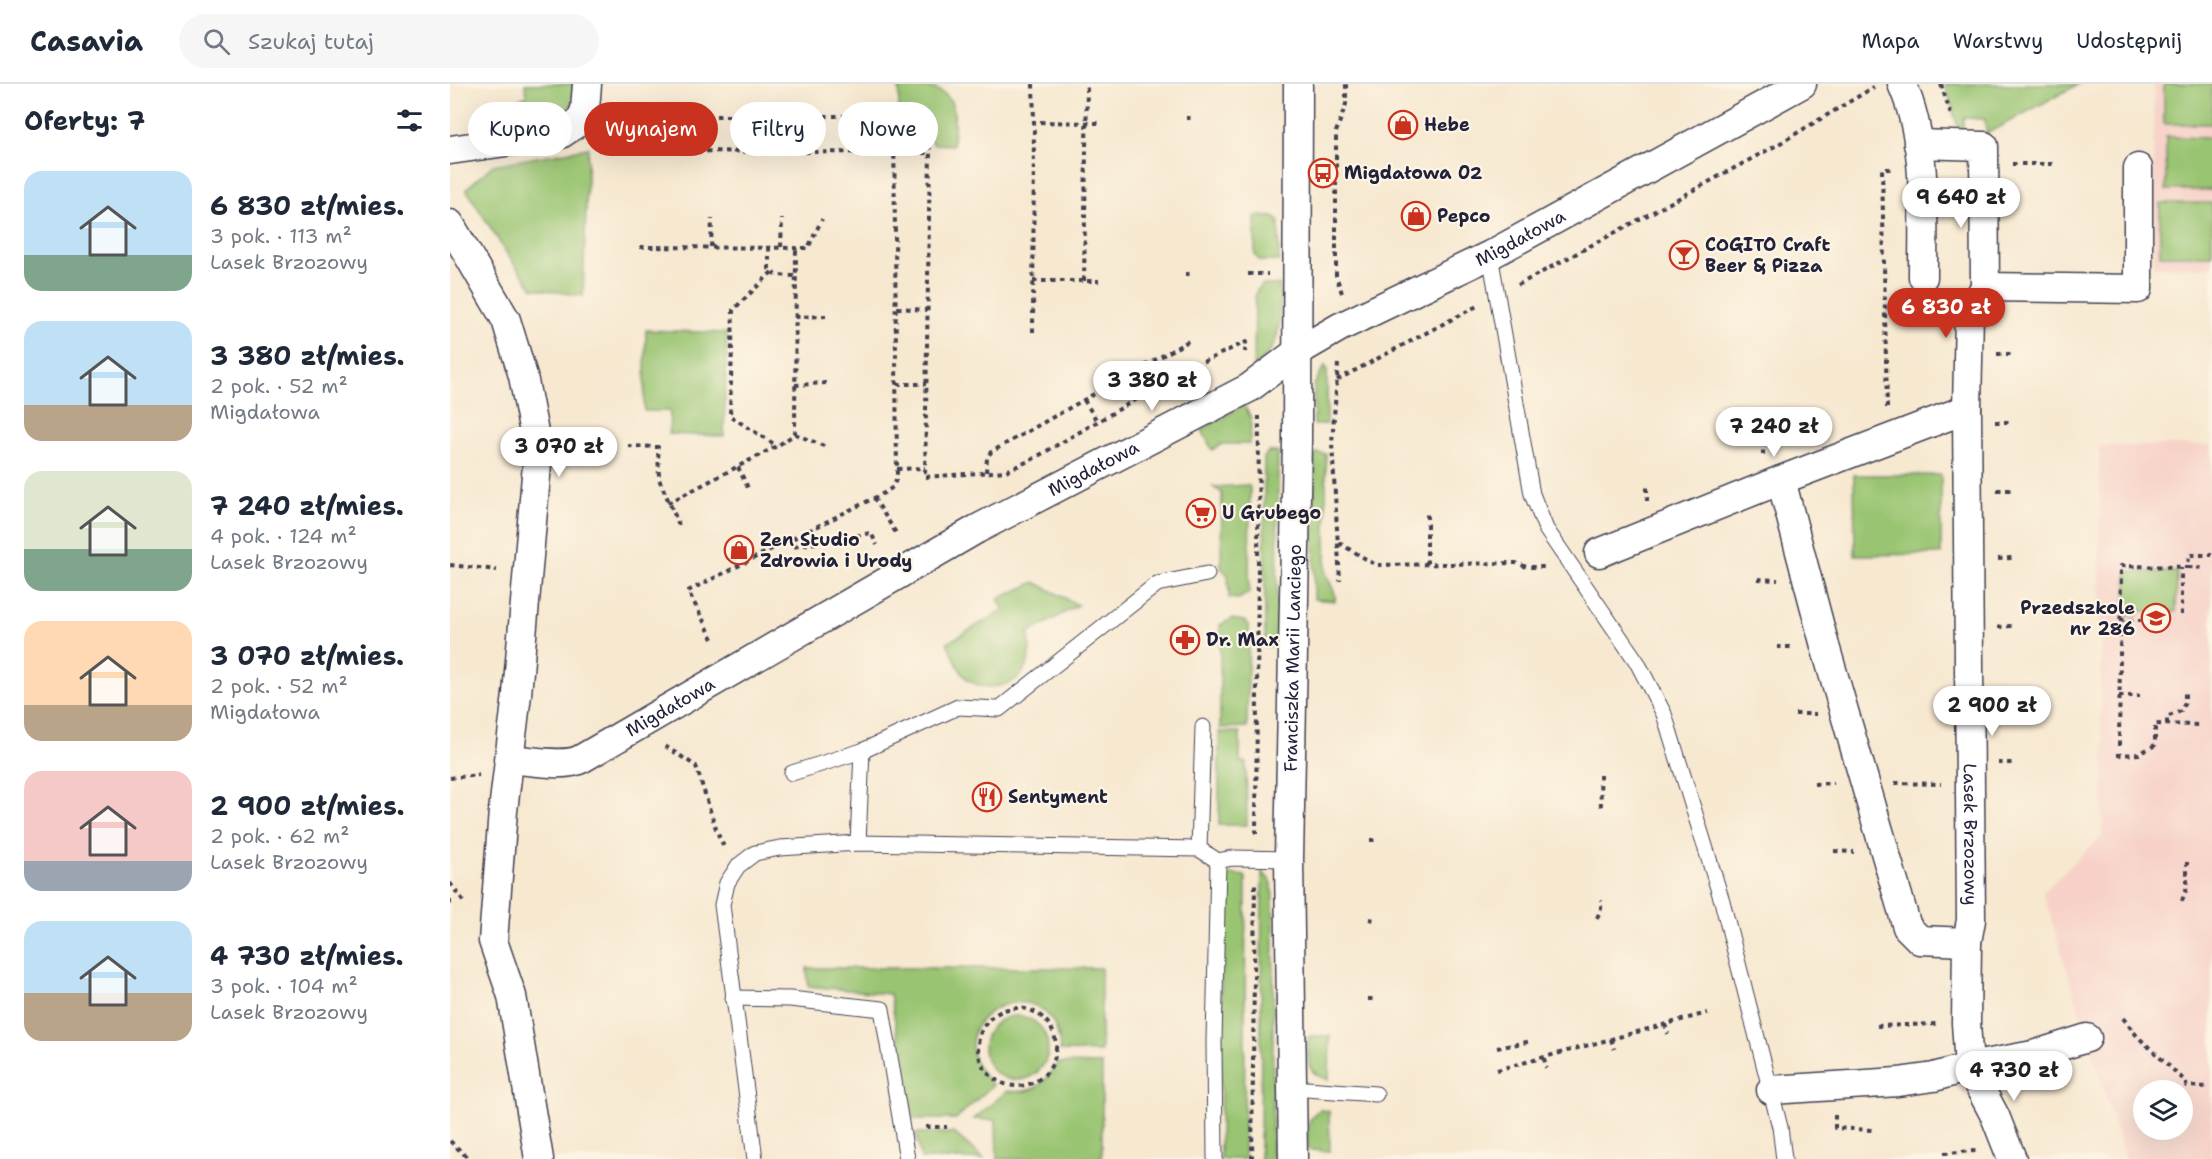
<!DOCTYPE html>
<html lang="pl">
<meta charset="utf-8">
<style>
body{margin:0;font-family:"Shantell Sans",sans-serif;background:#f6f6f7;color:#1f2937;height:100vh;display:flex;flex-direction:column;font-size:22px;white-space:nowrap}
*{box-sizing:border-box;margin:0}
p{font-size:20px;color:#747a83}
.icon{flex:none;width:33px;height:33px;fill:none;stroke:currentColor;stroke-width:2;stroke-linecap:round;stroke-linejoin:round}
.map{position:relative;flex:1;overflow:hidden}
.drawer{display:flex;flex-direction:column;background:#fff;width:450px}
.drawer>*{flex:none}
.banner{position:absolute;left:18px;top:18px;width:570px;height:54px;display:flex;gap:12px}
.buttons{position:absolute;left:1683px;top:996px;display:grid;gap:12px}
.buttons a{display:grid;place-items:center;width:60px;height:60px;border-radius:50%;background:#fff;box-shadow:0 6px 24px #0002;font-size:30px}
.price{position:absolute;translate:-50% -51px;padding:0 14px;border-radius:21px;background:#fff;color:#222;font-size:20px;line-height:39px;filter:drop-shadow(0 2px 3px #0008)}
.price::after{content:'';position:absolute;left:50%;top:36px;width:18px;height:14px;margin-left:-9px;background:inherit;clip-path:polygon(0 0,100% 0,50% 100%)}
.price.current{background:#c8321e;color:#fff}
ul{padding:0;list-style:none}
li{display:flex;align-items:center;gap:18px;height:150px;padding:0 24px}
li span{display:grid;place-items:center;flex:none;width:168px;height:120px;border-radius:18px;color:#555}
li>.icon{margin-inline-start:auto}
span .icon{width:72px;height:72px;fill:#fffc;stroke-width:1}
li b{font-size:26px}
h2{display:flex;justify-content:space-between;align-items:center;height:72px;padding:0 24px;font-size:26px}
.pill{padding:0 21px;border-radius:27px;background:#fff;box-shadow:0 6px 24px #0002;font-size:21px;line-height:54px}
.pill.current{background:#c8321e;color:#fff}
header{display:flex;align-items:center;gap:36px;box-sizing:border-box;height:84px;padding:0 30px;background:#fff;border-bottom:2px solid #e0e1e3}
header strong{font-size:28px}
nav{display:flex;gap:33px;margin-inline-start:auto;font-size:21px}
.search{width:420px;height:54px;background:#f6f6f7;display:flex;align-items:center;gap:15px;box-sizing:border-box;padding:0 21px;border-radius:33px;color:#747a83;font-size:22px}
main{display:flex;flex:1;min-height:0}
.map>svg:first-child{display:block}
.built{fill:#f7d1c8;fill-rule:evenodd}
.green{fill:#99c471;stroke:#5e7356;stroke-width:1.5}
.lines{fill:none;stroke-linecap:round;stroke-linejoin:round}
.lane-casing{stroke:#424051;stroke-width:17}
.street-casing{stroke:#424051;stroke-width:31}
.path{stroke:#424051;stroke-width:4;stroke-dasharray:4.5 4.5;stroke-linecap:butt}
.lane{stroke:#fff;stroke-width:15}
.street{stroke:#fff;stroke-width:28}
.labels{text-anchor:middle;stroke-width:4.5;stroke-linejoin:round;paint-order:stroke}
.poi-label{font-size:18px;font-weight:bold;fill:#22223b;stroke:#fcf5e5;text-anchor:start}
.street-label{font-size:18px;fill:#22223b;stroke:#fcf5e5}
</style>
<header>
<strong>Casavia</strong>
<div class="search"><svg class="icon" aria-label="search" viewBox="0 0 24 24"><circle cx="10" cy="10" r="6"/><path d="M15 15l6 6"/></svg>Szukaj tutaj</div>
<nav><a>Mapa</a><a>Warstwy</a><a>Udostępnij</a></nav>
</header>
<main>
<section class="drawer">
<h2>Oferty: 7<svg class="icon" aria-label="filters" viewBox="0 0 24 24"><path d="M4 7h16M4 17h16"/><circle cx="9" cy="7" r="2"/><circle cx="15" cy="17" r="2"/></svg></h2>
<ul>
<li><span style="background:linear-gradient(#bfe0f5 70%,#7fa58c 0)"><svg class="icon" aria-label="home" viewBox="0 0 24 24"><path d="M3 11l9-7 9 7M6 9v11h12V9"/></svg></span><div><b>6 830 zł/mies.</b><p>3 pok. · 113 m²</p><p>Lasek Brzozowy</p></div></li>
<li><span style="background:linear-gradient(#bfe0f5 70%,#b9a48a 0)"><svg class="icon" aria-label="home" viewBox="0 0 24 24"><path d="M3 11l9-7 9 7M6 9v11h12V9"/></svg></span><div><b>3 380 zł/mies.</b><p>2 pok. · 52 m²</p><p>Migdałowa</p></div></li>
<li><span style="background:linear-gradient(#dfe7d0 65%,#7fa58c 0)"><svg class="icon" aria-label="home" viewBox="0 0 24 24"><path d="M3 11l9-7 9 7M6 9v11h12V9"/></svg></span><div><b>7 240 zł/mies.</b><p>4 pok. · 124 m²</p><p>Lasek Brzozowy</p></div></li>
<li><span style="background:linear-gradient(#ffd9b3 70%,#b9a48a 0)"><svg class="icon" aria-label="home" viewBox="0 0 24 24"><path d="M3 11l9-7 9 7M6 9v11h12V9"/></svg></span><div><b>3 070 zł/mies.</b><p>2 pok. · 52 m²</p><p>Migdałowa</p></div></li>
<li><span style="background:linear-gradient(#f6c9c9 75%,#9aa5b1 0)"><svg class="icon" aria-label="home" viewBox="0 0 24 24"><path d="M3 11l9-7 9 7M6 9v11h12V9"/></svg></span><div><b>2 900 zł/mies.</b><p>2 pok. · 62 m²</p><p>Lasek Brzozowy</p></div></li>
<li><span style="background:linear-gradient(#bfe0f5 60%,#b9a48a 0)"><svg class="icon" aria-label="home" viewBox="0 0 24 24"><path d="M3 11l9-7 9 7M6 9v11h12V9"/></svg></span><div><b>4 730 zł/mies.</b><p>3 pok. · 104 m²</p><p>Lasek Brzozowy</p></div></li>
</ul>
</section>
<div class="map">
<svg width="1762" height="1075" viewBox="0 0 1762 1075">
<rect width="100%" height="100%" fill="#fcf5e5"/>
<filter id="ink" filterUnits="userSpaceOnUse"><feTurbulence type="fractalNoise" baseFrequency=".0167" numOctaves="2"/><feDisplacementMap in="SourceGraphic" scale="12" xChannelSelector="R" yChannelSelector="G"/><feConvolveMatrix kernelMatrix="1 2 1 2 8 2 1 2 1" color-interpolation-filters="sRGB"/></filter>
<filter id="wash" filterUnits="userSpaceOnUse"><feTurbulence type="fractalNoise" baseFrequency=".008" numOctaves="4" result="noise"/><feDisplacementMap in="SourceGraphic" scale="24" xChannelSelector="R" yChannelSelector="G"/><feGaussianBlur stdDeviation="1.35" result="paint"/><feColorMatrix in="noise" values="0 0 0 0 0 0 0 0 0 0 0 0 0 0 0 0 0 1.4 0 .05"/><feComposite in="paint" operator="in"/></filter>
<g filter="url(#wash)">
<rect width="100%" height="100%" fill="#f7e8d0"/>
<g class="built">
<polygon points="1704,0 1762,0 1762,183 1703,183"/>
<path d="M1762 361V1075H1675L1593 808 1652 752 1654 651H1651L1649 362ZM1694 1006H1732V1046H1694Z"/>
</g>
<g class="green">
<polygon points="75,0 124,0 121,22 111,31 75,36 72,32 69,15 76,13"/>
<polygon points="1495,0 1629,0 1536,50 1535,35 1513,34 1513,54 1511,54"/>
<rect x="1714" y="0" width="48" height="40"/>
<path d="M449 2C468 2 497 0 503 23 506 33 503 50 503 61L484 60 449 23Z"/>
<polygon points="1716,53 1762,54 1762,106 1716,106"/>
<polygon points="138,64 133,212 83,204 59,173 16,105 43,81"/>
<rect x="1710" y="119" width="52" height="52"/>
<polygon points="805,132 824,133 829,137 829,177 810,177 805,171"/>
<path d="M811 201H830C829 233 835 262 804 282L805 214 806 208Z"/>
<polygon points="196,246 277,249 274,352 219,350 220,327 194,327"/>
<polygon points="875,282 877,285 877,340 864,341 864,301"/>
<polygon points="794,321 801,334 800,360 772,360 762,366 752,346"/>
<polygon points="818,368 828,368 827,562 815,562 814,374"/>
<polygon points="864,369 876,370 876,489 885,510 885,517 864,515"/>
<polygon points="1404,391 1491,391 1491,470 1405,471"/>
<polygon points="798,401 800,404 799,509 788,515 779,514 778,491 771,484 772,409 763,403"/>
<polygon points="1677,488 1727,488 1726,528 1687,527 1687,532 1676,532"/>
<path d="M585 498 628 521 579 549C580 559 581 571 577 581 567 604 535 609 517 595 508 588 503 569 497 559L554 526 548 515Z"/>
<polygon points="781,535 794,537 799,542 797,643 770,644 770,541"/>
<polygon points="769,648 790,648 790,678 796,678 797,741 769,741"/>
<polygon points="812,787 822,799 824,837 822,1075 810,1075"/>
<polygon points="778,790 795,792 796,794 794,1075 770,1075 772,791"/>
<path d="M357 884H651V968L610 967C607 873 471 933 543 1001L506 1035H463L440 910 358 902Z"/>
<circle cx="566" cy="964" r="32"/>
<path d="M861 952H880L879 996C853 989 859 976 858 954Z"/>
<path d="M608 979 652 980V1075H547L546 1036 524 1035 557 1007C584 1010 593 1002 608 979Z"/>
<path d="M870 1026 879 1027 880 1067 858 1066C858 1051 854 1034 870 1026Z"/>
<polygon points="466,1049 504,1049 534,1075 471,1075"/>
</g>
</g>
<g filter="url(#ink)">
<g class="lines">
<g class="lane-casing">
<g id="lane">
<polyline points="1040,171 1082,410 1096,445 1187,578 1214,630 1272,817 1330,1043 1334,1075"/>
<polyline points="412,667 508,623 549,625 707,500 757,490"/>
<polyline points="342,689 412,667 408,759"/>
<polyline points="749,765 753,643"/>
<polyline points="283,914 340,915 432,925 457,1075"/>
<polyline points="842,1004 926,1010"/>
<polyline points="305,1075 272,821 277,799 288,782 305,769 330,764 408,759 749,765 768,777 782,774 839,775"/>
<polyline points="765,1075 764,958 768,777"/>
</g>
</g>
<g class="street-casing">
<g id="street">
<path d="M1452 0C1478 58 1473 131 1473 193"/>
<polyline points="1468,60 1534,62 1535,203"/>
<polyline points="0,66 111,50 130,37 135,26 137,0"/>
<polyline points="0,140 56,236 73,292 88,369 67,610 53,727 43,857 62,912 89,1075"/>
<path id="s1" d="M1535 203 1519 229 1517 325 1521 836 1517 858 1516 939 1519 983 1545 1032 1562 1075"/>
<polyline points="1535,203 1688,205 1688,84"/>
<polyline points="1331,396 1375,562 1457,843 1470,856 1517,858"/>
<polyline points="1149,469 1331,396 1517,325"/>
<path id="s2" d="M58 675C78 676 114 684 131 675L527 445 799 304 847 268 890 243 1040 171 1352 0"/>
<polyline points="1321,1006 1448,998 1484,993 1519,983 1583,971 1637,954"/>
<path id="s3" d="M843 1075 839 775 847 358 848 0"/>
</g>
</g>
<g class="path">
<polyline points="583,0 584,38"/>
<polyline points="1491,0 1501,31"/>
<polyline points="230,32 452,32 480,65 475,393 556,387 581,376 742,283 796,258 795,268"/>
<polyline points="736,34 741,34"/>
<polyline points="229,67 480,69"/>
<polyline points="1562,80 1603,80"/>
<polyline points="190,163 358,164 372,135"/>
<polyline points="261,163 262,135"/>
<polyline points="319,163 319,185 326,191 346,192"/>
<polyline points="331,163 332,135"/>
<polyline points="322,188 283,226 280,332 327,362"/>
<polyline points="735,190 742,190"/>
<polyline points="798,190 818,190"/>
<polyline points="583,197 649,197"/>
<polyline points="634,197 637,0"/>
<polyline points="1068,201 1327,61 1424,3"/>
<polyline points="892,209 886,192 886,48 896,20 896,0"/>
<polyline points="447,224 477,226"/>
<polyline points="345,233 376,232"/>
<polyline points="583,248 584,38 651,39"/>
<polyline points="1547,270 1561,270"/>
<polyline points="888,280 882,359 890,497"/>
<polyline points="887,296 1027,222"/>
<polyline points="447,300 476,300"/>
<polyline points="345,301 376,299"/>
<polyline points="634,316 647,337"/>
<polyline points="1437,324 1432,85 1441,85"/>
<polyline points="1545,338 1561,338"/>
<polyline points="345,350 376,363"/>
<polyline points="178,362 208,363 209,395 229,441"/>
<polyline points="1313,371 1313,357"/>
<polyline points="288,383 298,404"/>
<polyline points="447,385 475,384"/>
<polyline points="536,388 537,374 541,368 742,255"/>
<polyline points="1547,406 1562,406"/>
<polyline points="424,414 446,449"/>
<polyline points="1197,417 1197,403"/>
<polyline points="218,419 327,362 345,350 346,163"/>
<polyline points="338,457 343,463 421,449 427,461"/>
<polyline points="889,459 926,481 1066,479 1077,483 1094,483"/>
<polyline points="1548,475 1562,474"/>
<polyline points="977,480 977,429"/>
<polyline points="0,481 47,486"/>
<polyline points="1738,483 1755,484"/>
<polyline points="1308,495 1328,496"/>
<polyline points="1731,531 1731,483"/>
<polyline points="1670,536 1691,536"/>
<polyline points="1548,543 1562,542"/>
<polyline points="263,555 238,507 434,409 443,403 447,393 444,32"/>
<polyline points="1327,563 1344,563"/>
<polyline points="1548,611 1562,611"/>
<polyline points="1669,612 1690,612"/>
<polyline points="1345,630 1366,630"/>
<polyline points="1717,640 1717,633 1731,627 1735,618 1735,609"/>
<polyline points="215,662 246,682 267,748 275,765"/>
<polyline points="1669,662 1671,482 1738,483 1739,471 1762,471"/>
<polyline points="1667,671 1689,670 1705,661 1705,640 1750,641"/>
<polyline points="1548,679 1563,679"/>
<polyline points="1150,691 1151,723"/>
<polyline points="0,694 29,691"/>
<polyline points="1445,699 1491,700"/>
<polyline points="1364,700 1384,699"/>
<polyline points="806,750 809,332"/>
<polyline points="920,756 925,756"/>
<polyline points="1384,767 1404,768"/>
<polyline points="0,799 15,820"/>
<polyline points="0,816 0,822"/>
<polyline points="1732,817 1737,803 1737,778"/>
<polyline points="1147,834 1151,825 1151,816"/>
<polyline points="919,835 925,836"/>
<polyline points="918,915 925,915"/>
<circle cx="567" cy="963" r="39"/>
<polyline points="1673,934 1687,952 1735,997 1737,1002 1759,1003"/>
<polyline points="1215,940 1218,950"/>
<polyline points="1427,942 1486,940"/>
<polyline points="1161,955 1164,965"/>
<polyline points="1047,964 1082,957"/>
<polyline points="1094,974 1096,984"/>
<polyline points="1047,986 1257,929"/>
<polyline points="1385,1031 1385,1044 1423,1046"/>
<polyline points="476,1043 497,1043"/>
<polyline points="0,1057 19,1075"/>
<polyline points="1494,1069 1526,1067"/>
<polyline points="802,1075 805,797"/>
</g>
<use href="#lane" class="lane"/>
<use href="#street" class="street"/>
</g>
</g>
<defs>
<g id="shop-ring" transform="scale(1.5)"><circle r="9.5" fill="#fcf5e5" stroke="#c8321e" stroke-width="1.5"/><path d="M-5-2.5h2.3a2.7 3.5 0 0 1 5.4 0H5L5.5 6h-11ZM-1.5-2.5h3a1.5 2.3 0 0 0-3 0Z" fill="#c8321e"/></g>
<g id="bus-ring" transform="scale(1.5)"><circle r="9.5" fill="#fcf5e5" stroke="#c8321e" stroke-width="1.5"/><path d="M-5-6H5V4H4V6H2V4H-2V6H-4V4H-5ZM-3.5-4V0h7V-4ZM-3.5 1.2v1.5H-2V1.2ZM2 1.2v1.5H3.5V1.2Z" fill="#c8321e"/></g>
<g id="bar-ring" transform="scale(1.5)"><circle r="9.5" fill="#fcf5e5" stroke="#c8321e" stroke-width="1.5"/><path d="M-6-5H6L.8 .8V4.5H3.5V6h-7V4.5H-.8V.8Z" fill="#c8321e"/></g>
<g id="supermarket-ring" transform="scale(1.5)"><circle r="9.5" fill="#fcf5e5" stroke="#c8321e" stroke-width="1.5"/><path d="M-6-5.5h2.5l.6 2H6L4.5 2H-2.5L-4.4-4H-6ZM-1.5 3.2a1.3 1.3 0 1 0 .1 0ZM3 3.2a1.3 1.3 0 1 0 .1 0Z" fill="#c8321e"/></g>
<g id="school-ring" transform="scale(1.5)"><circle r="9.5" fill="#fcf5e5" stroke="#c8321e" stroke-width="1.5"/><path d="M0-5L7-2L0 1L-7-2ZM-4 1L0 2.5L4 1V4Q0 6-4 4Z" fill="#c8321e"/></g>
<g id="pharmacy-ring" transform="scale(1.5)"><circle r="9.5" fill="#fcf5e5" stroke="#c8321e" stroke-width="1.5"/><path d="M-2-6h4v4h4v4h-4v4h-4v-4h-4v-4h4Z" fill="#c8321e"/></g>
<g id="restaurant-ring" transform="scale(1.5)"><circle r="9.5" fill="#fcf5e5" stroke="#c8321e" stroke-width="1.5"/><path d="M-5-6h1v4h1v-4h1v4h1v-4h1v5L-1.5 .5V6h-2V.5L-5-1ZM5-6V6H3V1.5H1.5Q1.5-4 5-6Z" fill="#c8321e"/></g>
</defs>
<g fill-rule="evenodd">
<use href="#shop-ring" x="953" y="41"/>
<use href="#bus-ring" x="873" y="89"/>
<use href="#shop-ring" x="966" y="132"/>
<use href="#bar-ring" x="1234" y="171"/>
<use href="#supermarket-ring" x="751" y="429"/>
<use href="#shop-ring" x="289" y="466"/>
<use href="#school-ring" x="1706" y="534"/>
<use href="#pharmacy-ring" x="735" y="556"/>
<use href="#restaurant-ring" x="537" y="713"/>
</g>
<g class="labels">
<g class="poi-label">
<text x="974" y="47">Hebe</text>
<text x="894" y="95">Migdałowa 02</text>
<text x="987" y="138">Pepco</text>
<text x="1255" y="167">COGITO Craft<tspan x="1255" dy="21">Beer &amp; Pizza</tspan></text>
<text x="772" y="435">U Grubego</text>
<text x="310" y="462">Zen Studio<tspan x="310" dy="21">Zdrowia i Urody</tspan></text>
<text x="1685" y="530" text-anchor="end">Przedszkole<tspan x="1685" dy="21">nr 286</tspan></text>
<text x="756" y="562">Dr. Max</text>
<text x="558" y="719">Sentyment</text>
</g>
<g class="street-label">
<text dy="6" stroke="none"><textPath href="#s2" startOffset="1149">Migdałowa</textPath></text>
<text dy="6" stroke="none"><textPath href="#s2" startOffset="663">Migdałowa</textPath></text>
<text dy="6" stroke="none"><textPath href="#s3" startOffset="501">Franciszka Marii Lanciego</textPath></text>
<text dy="6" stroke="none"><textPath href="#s2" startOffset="177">Migdałowa</textPath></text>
<text dy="6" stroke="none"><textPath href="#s1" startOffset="552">Lasek Brzozowy</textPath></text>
</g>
</g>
</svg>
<div class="buttons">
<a><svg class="icon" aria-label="layers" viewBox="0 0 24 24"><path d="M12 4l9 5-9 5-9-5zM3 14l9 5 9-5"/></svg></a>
</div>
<b class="price" style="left:1511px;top:145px">9 640 zł</b>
<b class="price current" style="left:1496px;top:255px">6 830 zł</b>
<b class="price" style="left:702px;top:328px">3 380 zł</b>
<b class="price" style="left:1324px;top:374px">7 240 zł</b>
<b class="price" style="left:109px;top:394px">3 070 zł</b>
<b class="price" style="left:1542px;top:653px">2 900 zł</b>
<b class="price" style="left:1564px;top:1018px">4 730 zł</b>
<div class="banner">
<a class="pill">Kupno</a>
<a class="pill current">Wynajem</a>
<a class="pill">Filtry</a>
<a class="pill">Nowe</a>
</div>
</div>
</main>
